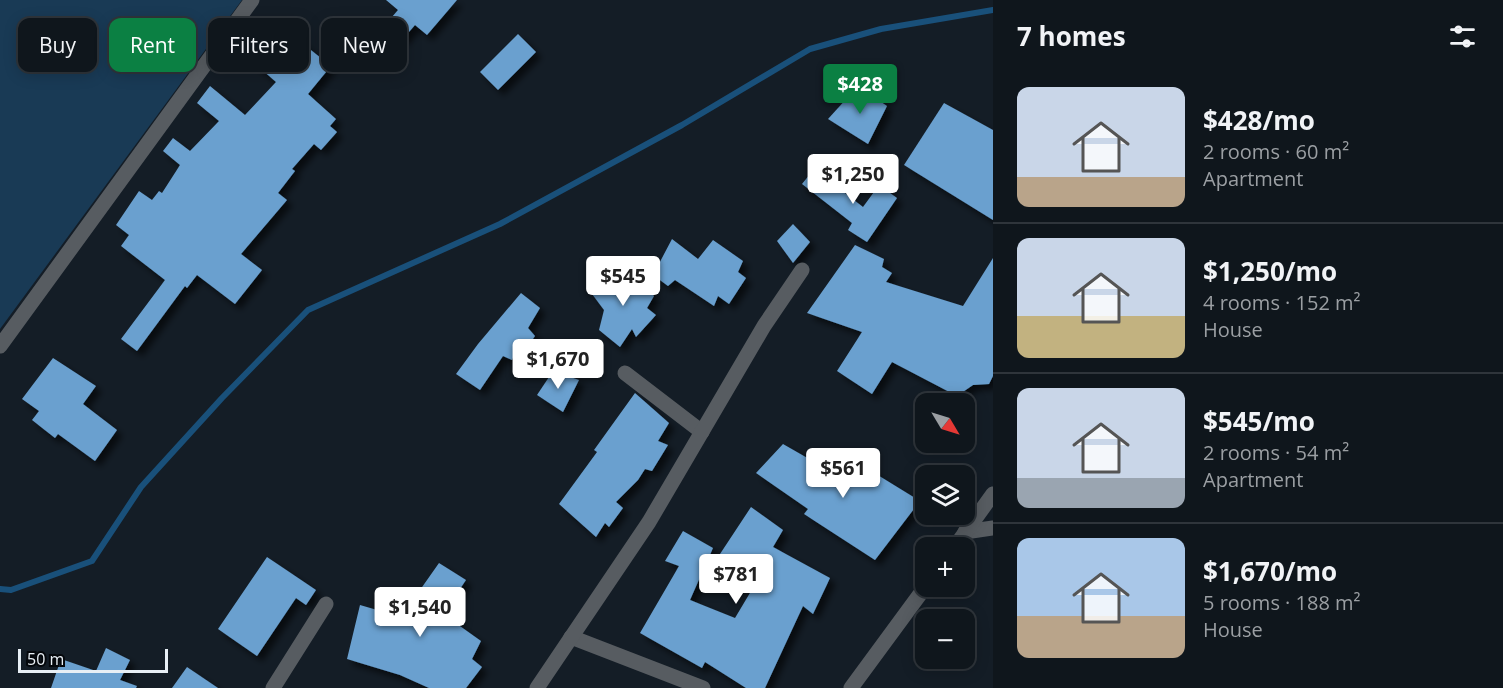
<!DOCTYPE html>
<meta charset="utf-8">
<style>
body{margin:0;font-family:"Open Sans",sans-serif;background:#1d2329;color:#f1f3f6;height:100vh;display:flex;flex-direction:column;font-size:22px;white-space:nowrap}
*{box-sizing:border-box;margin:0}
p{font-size:20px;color:#9b9fa3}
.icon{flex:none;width:33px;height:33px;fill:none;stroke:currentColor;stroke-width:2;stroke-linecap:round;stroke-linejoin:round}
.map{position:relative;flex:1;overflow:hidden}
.side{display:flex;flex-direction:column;background:#0f161c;width:510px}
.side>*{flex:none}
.banner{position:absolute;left:18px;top:18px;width:570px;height:54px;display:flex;gap:12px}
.needle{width:39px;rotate:128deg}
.tools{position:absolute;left:915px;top:393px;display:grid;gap:12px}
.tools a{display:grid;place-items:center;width:60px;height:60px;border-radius:12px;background:#0f161c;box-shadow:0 3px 15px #0003,0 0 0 2px #2f353b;font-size:30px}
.scale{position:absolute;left:18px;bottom:15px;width:150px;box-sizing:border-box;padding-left:6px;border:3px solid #e8eff5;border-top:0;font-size:16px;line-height:21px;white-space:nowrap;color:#e8eff5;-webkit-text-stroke:4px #04070b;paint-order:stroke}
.price{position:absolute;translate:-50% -51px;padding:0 14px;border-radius:6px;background:#fff;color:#222;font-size:20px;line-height:39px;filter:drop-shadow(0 2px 3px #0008)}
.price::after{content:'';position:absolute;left:50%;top:36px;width:18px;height:14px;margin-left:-9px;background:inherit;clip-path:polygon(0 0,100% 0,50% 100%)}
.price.selected{background:#0b8043;color:#fff}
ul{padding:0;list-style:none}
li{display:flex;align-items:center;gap:18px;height:150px;padding:0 24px}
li+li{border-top:2px solid #2f353b}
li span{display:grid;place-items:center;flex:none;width:168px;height:120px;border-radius:12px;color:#555}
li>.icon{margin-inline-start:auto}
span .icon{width:72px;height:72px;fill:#fffc;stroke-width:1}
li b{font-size:26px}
h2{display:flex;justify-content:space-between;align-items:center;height:72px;padding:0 24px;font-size:26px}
.pill{padding:0 21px;border-radius:12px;background:#0f161c;box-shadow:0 3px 15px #0003,0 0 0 2px #2f353b;font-size:21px;line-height:54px}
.pill.selected{background:#0b8043;color:#fff}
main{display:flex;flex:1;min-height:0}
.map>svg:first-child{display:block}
.green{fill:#193a55}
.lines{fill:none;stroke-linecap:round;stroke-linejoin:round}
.stream{stroke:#19507a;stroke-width:6}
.building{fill:#6aa0cf;filter:url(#shadow)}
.street{stroke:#575c61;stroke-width:15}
</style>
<main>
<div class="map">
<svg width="993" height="688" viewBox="0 0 993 688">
<defs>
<filter id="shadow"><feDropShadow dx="5.5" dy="5.5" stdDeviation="3" flood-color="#0009"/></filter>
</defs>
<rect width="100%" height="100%" fill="#141d26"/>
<polygon class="green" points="0,0 242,0 0,329"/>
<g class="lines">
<polyline class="stream" points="0,589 11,590 92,561 141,487 222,398 308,310 500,224 682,125 810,49 881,29 993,10"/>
</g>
<g class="building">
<polygon points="386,0 457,0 427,35 415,25 402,40 385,25 398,10"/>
<polygon points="282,27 331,66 308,94 336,119 330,126 337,132 321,150 314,144 292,169 295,171 278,193 287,200 241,254 262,270 235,304 197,275 187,288 185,286 137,351 121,339 165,280 121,246 129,235 116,225 139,191 152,200 159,191 162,193 180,165 163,151 173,138 190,151 219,121 197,103 210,86 245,115 276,82 253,62"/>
<polygon points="518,34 536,52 498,90 480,72"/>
<polygon points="858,86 887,106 868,144 828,119"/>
<polygon points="944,103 993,130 993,220 904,165"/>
<polygon points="814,169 863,207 879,185 897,198 867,242 848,230 852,223 802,184"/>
<polygon points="793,224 810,242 793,263 777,241"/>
<polygon points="672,239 698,259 713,240 743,261 738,272 746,278 729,304 718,296 714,306 675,280 668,286 653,275"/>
<polygon points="855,245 884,259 882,267 892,273 886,282 963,306 993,258 993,376 989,384 973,385 957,396 892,362 872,394 837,371 862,332 807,313"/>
<polygon points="630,270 654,296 647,308 656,315 636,337 632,329 620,347 599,330 604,310 592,294 605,273 619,285"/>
<polygon points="521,293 540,308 528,328 535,336 521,356 515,353 512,360 503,356 480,390 456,374 478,344"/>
<polygon points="53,358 96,386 83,404 117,430 95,461 58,434 55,438 32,420 39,411 22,399"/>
<polygon points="553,371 579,380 563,412 537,395"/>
<polygon points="635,393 669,423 658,441 668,445 652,471 645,469 638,480 616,502 623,508 609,527 605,523 596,537 559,504 597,452 594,450"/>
<polygon points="783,444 837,475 850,458 920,501 875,560 804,514 808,509 756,473"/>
<polygon points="751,507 783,530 773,547 830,578 813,614 803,606 765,688 746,688 705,662 702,668 640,633 679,566 665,561 683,531 713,548 690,600 735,618 760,576 720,554"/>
<polygon points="267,557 316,590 306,605 296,598 257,656 218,629"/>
<polygon points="439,563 466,580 443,614 481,641 472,659 482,667 466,688 429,688 400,675 347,659 360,605 401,617"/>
<polygon points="106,648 130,660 120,680 137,686 136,688 51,688 61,659 96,671"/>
<polygon points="187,667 218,688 172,688"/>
</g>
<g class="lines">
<g class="street">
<polyline points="0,346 252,0"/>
<polyline points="625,373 702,432"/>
<polyline points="965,532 993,528"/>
<polyline points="954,548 993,494"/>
<polyline points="571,637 703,688"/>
<polyline points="273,688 326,604"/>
<polyline points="537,688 649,522 764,326 802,270"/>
<polyline points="851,688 926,586"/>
</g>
</g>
</svg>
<div class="tools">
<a><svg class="needle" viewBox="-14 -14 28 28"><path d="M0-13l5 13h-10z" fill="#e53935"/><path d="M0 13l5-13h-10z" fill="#9b9fa3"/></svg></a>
<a><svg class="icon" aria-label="layers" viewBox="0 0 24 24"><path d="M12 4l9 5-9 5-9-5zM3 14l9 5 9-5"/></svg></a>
<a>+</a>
<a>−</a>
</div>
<div class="scale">50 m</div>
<b class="price selected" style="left:860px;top:115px">$428</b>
<b class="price" style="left:853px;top:205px">$1,250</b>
<b class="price" style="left:623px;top:307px">$545</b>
<b class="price" style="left:558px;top:390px">$1,670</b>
<b class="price" style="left:843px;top:499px">$561</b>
<b class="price" style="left:736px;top:605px">$781</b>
<b class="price" style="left:420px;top:638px">$1,540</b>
<div class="banner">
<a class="pill">Buy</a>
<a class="pill selected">Rent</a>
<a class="pill">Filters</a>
<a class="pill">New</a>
</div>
</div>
<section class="side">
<h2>7 homes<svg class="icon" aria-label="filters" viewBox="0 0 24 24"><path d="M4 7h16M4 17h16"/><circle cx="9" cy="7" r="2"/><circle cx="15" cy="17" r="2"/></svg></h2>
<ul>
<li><span style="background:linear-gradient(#c9d6e8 75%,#b9a48a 0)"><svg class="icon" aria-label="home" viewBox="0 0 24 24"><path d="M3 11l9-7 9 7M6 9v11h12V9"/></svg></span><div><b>$428/mo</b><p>2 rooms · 60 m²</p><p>Apartment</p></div></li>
<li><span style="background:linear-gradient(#c9d6e8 65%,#c2b280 0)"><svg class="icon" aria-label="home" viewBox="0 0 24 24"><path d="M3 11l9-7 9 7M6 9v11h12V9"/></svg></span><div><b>$1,250/mo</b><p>4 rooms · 152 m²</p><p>House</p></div></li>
<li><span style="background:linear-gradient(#c9d6e8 75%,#9aa5b1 0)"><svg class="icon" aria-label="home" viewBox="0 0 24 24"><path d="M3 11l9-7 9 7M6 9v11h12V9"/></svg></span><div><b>$545/mo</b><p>2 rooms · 54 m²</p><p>Apartment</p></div></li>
<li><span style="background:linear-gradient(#a9c7e8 65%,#b9a48a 0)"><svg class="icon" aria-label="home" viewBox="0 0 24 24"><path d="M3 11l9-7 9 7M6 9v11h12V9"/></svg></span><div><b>$1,670/mo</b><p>5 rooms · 188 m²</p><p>House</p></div></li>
</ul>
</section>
</main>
